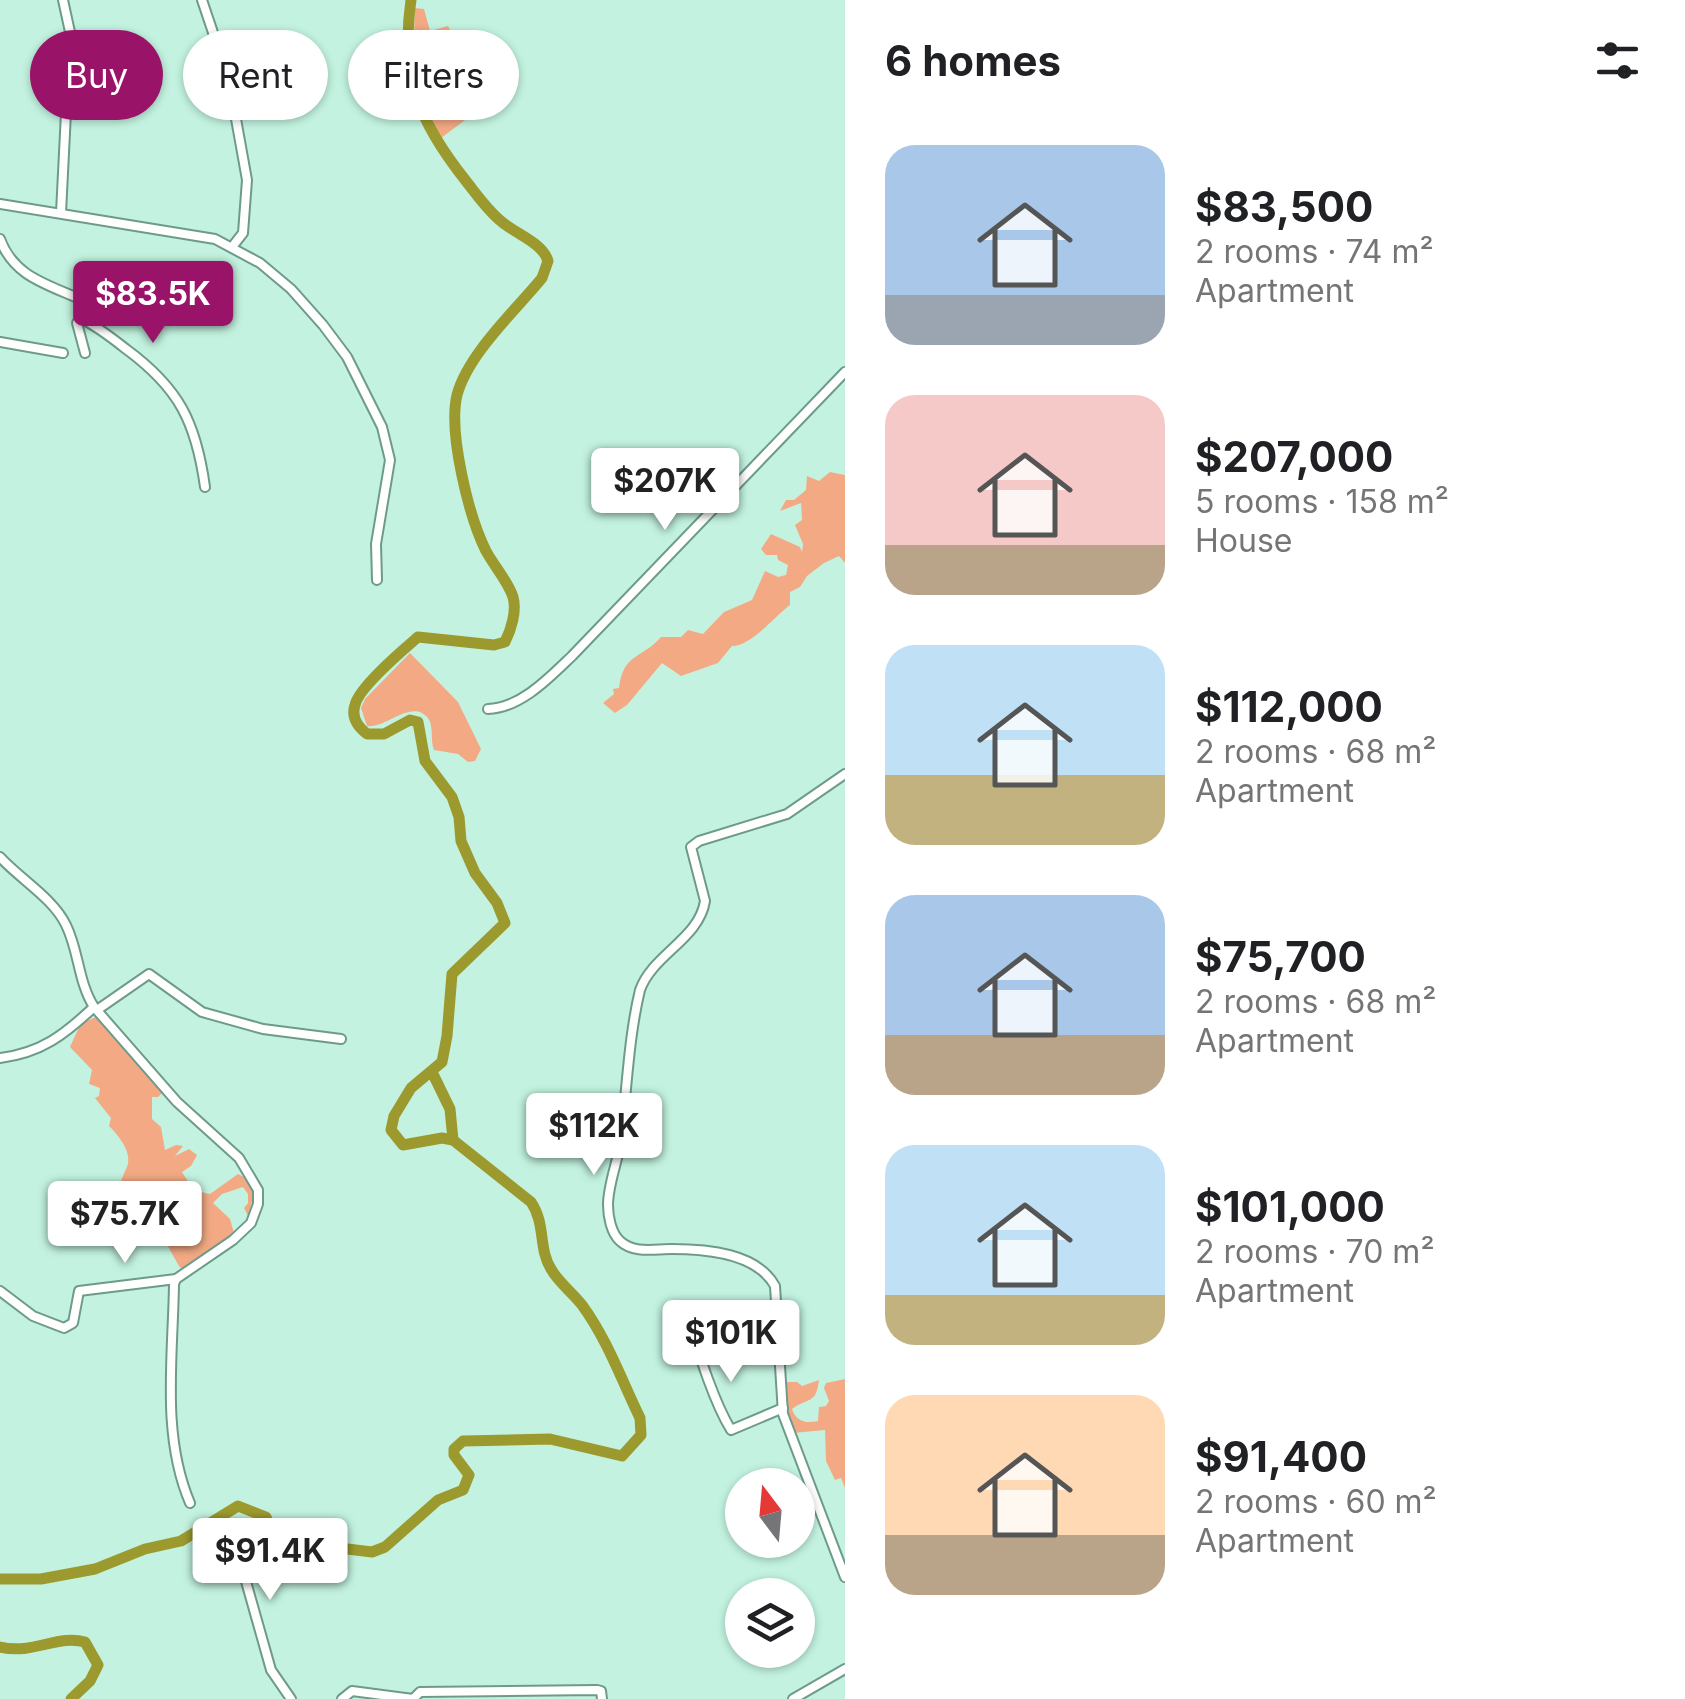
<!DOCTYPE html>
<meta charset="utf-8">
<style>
body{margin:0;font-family:Inter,sans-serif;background:#f6f6f6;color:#202124;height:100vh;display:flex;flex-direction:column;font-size:38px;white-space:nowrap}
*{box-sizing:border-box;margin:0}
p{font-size:32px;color:#757577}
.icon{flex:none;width:55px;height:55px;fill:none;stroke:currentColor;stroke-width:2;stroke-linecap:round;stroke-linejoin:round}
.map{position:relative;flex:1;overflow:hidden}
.details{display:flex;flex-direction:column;background:#fff;width:840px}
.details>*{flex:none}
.banner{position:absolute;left:30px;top:30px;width:665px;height:90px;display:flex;gap:20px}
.needle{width:65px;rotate:344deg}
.tools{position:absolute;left:725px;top:1468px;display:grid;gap:20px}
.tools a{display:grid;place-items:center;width:90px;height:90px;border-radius:50%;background:#fff;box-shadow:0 2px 8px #0004;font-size:50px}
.price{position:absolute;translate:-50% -85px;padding:0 22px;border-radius:10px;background:#fff;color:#222;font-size:32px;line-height:65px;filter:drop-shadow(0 2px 5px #0008)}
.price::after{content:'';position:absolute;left:50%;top:60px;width:30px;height:22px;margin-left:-15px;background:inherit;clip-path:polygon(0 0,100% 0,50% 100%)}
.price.on{background:#991468;color:#fff}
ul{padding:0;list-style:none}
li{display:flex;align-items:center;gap:30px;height:250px;padding:0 40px}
li span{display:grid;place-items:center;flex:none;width:280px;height:200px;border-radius:30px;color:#555}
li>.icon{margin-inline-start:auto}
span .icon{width:120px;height:120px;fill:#fffc;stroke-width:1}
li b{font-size:42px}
h2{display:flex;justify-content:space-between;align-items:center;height:120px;padding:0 40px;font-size:42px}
.pill{padding:0 35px;border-radius:45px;background:#fff;box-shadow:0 2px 8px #0004;font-size:35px;line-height:90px}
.pill.on{background:#991468;color:#fff}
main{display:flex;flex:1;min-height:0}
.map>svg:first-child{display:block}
.green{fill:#f3aa84}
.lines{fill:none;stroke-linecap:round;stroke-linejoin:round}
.river{stroke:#9c9a2e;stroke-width:11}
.minor-casing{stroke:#6e9b89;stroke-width:12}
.minor{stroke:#fff;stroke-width:8}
</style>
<main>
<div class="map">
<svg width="845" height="1699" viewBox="0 0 845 1699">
<rect width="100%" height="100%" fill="#c3f3e0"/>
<g class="green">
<path d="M415 8 424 9 430 31 448 26 488 103 441 138C418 96 412 56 415 8Z"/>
<path d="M830 472 845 475V563L839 556 824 563 807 576 800 587 790 592V605C773 618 751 646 732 646L718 663 681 676 662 663 627 705 615 713 603 703 614 694 613 689 619 688C623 653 642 659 661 637H681L688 630 703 634 724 612 752 600 765 571 778 577 786 575 788 565 778 560 777 555H766L761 549 771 534 800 547 802 552 803 544 795 525 802 520 801 503 780 511 786 500H794L806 490 807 476 819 481Z"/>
<path d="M410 653 458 702 481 749 475 761 468 762 458 754 434 750C430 740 434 726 428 718 411 698 386 729 367 726L361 708 365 699Z"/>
<path d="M96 1017 163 1092 158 1097H152V1119L161 1127 165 1150 176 1145 183 1146 175 1156 189 1149 197 1155 191 1166 182 1172C189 1184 196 1192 210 1194L238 1174 250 1180 254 1194 248 1216 244 1208 248 1203V1194L243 1187 222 1194 213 1203 230 1219 234 1233 202 1262 182 1269 179 1266 161 1234 162 1216 143 1198 149 1192 143 1185 130 1186 121 1181C123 1175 126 1170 128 1164 131 1150 117 1134 109 1126L111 1118 95 1098 99 1096 100 1088 89 1084 92 1070 70 1047 81 1023Z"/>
<path d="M845 1379V1488L841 1478 835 1480 826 1461 825 1430 793 1433 785 1399 786 1382H797L802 1386 819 1380C816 1405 808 1397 792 1409 796 1421 805 1424 818 1421L819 1407 826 1406 829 1401 824 1388 826 1383Z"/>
</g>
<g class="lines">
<g class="river">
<polyline points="432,1072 450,1109 453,1140"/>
<path d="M0 1579H41L95 1569 145 1549 181 1541 238 1506 266 1517 273 1534 301 1537 331 1547 372 1552 385 1547 438 1500 463 1490 469 1475 454 1455V1449L463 1441 550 1439 622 1456 641 1435 640 1418C622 1381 607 1339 582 1305 573 1293 559 1283 551 1269 538 1248 546 1224 531 1202L453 1140 442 1138 403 1145 391 1130 394 1116 411 1088 442 1062 447 1036 452 974 505 923 497 903 475 873 461 841 459 817 452 797 425 761 418 722 410 720 384 734H367C358 727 351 717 355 705 359 687 403 650 418 637L494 645 505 642C511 630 517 611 513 597 508 581 494 566 486 551 469 517 448 433 457 395 468 354 515 311 542 278L548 261C543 243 516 234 502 222 488 211 477 195 466 181 419 122 400 77 411 0"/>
<path d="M0 1647C33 1655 58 1634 85 1642L98 1665 90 1681 71 1699"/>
</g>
<g class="minor-casing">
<g id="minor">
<polyline points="202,0 229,80 247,180 243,233 232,247"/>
<polyline points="0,204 215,239 260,263 291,289 323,325 347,357 382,427 390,460 376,544 377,580"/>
<polyline points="61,213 70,32 63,0"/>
<path d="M0 239C14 277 47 284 82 300L85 306 80 318"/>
<polyline points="0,342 63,353"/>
<path d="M85 353 77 323 80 318C97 326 112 338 126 349 179 388 196 422 205 487"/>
<path d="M488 709C521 708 550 677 572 656L845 372"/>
<path d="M845 774 787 814 699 841 691 847 705 901C699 939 652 955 640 990 628 1040 627 1093 620 1144 617 1164 608 1185 608 1205 608 1216 611 1233 620 1241 634 1254 654 1249 672 1249 707 1249 757 1253 775 1286L783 1414 845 1577"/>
<path d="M0 857C20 879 53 898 66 925 79 951 78 982 94 1007L177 1102 239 1158 258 1190V1204L251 1223 233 1240 176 1279 174 1284C173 1357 161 1435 190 1503"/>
<polyline points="97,1010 149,974 202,1012 263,1029 341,1039"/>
<path d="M0 1058C41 1053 64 1035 94 1007"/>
<polyline points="0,1291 33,1316 64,1328 73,1323 79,1291 176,1279"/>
<path d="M694 1327C696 1352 717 1407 731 1430L783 1408"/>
<polyline points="225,1534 236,1546 271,1670 291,1699"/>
<polyline points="342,1699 352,1691 413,1699"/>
<polyline points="413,1699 420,1692 597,1690 601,1691 602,1699"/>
<polyline points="793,1699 845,1669"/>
</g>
</g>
<use href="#minor" class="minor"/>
</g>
</svg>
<div class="tools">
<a><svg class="needle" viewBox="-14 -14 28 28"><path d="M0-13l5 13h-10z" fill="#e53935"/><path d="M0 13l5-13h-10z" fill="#757577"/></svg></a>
<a><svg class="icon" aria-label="layers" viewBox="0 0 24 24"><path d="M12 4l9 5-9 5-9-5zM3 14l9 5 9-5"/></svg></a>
</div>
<b class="price on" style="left:153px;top:346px">$83.5K</b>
<b class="price" style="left:665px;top:533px">$207K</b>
<b class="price" style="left:594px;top:1178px">$112K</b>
<b class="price" style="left:125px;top:1266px">$75.7K</b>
<b class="price" style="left:731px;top:1385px">$101K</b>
<b class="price" style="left:270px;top:1603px">$91.4K</b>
<div class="banner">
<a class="pill on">Buy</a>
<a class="pill">Rent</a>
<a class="pill">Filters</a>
</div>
</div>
<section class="details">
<h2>6 homes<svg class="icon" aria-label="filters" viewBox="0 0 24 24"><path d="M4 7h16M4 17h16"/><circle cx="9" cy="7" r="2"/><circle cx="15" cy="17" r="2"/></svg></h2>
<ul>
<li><span style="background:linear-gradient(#a9c7e8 75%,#9aa5b1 0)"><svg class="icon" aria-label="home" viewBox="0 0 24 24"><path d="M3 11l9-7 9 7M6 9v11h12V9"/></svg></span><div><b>$83,500</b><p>2 rooms · 74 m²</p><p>Apartment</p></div></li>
<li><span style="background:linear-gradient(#f6c9c9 75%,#b9a48a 0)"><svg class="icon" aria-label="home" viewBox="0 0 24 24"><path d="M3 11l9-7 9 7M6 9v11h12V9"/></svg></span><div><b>$207,000</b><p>5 rooms · 158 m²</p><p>House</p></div></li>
<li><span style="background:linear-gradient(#bfe0f5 65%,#c2b280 0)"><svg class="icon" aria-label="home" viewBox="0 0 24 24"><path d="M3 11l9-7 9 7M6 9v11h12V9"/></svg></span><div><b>$112,000</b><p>2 rooms · 68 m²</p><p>Apartment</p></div></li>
<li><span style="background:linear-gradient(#a9c7e8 70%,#b9a48a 0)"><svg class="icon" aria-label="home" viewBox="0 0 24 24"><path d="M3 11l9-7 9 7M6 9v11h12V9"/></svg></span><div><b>$75,700</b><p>2 rooms · 68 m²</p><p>Apartment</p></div></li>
<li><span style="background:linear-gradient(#bfe0f5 75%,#c2b280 0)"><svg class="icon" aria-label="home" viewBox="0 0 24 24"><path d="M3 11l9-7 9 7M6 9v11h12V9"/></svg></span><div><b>$101,000</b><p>2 rooms · 70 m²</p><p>Apartment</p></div></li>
<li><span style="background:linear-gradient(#ffd9b3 70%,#b9a48a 0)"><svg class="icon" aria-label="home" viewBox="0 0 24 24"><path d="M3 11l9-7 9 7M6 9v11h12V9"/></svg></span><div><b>$91,400</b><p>2 rooms · 60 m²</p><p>Apartment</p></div></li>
</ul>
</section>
</main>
